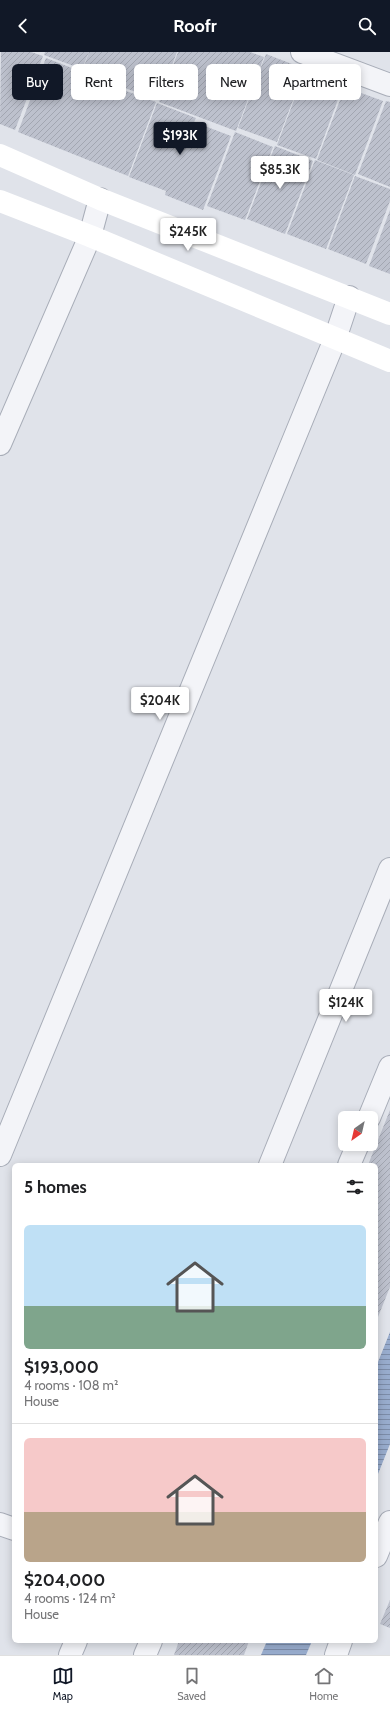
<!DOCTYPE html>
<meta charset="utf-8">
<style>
body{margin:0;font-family:Cabin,sans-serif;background:#f6f6f6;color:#202124;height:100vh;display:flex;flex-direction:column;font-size:15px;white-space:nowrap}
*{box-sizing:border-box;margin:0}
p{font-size:13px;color:#757577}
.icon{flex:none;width:22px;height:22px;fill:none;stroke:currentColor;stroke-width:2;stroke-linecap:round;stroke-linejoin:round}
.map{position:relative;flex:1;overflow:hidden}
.panel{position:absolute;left:12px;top:1111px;width:366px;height:480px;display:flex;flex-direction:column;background:#fff;border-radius:6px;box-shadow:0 2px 10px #0003}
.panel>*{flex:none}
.guide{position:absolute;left:12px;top:12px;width:366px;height:36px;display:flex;gap:8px}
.needle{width:26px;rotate:214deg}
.buttons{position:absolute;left:338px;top:1059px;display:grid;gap:8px}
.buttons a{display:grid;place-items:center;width:40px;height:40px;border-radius:6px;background:#fff;box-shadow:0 2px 10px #0003;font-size:20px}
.price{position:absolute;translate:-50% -34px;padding:0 9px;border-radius:4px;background:#fff;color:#222;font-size:13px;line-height:26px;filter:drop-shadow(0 1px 2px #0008)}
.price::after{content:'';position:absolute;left:50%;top:24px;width:12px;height:9px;margin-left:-6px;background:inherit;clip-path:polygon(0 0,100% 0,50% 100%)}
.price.on{background:#111827;color:#fff}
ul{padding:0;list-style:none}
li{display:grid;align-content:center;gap:8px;height:212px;padding:0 12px}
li+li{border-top:1px solid #e0e0e0}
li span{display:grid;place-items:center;height:124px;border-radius:6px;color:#555}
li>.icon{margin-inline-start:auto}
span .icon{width:72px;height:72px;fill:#fffc;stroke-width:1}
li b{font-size:17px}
h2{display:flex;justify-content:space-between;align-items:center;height:48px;padding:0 12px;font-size:17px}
.pill{padding:0 14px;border-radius:6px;background:#fff;box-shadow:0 2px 10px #0003;font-size:14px;line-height:36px}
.pill.on{background:#111827;color:#fff}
header{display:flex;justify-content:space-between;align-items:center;height:52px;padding:0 12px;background:#111827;color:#fff;font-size:18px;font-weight:700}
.menu{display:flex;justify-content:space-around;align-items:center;height:56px;border-top:1px solid #e0e0e0;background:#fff;font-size:11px;color:#757577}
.menu a{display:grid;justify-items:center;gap:2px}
.menu .on{color:#111827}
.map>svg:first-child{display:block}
.water{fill:url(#water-rules)}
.building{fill:url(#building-hatch)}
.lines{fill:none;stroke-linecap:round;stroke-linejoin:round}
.street-casing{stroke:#a8adb8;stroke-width:24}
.street{stroke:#f3f4f8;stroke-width:22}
.secondary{stroke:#fff;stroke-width:22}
</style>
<header><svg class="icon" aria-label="back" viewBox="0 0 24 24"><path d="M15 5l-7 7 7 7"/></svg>Roofr<svg class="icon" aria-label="search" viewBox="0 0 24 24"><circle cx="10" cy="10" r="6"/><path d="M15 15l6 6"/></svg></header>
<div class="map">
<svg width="390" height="1603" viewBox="0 0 390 1603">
<defs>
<pattern id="water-rules" width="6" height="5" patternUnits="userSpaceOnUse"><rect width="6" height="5" fill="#98accd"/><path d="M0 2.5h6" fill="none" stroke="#7c8ca8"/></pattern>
<pattern id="building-hatch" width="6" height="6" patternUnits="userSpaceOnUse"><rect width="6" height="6" fill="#bdc1cd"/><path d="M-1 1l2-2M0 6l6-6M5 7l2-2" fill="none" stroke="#a2a6b1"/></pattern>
</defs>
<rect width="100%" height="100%" fill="#e0e3ea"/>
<g class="water">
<polygon points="390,1280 390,1392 376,1427 376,1315"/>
<polygon points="267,1589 312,1589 306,1603 261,1603"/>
</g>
<g class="building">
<polygon points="1,0 31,0 43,4 15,78 0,72"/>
<polygon points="45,0 89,0 82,17 44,3"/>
<polygon points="89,0 177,0 159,48 119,34 118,36 156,50 128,124 18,80 46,6 82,20"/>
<polygon points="178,0 250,0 264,5 236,79 159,50"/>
<polygon points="266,2 305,17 277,90 238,76"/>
<polygon points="305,19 343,34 316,107 277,93"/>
<polygon points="345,35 383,49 355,123 317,108"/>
<polygon points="386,49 390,50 390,135 358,122"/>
<polygon points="157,51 196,66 194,70 231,84 203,158 165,143 166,139 129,125"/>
<polygon points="235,80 273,95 245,168 207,154"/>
<polygon points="275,94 313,109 285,182 247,167"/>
<polygon points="315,108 354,123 326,197 287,182"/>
<polygon points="355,124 390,137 390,149 366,212 328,197"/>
<polygon points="390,158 390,222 369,214"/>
<polygon points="390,1058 390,1235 376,1270 376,1113 368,1113"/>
<polygon points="390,1548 390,1576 380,1572"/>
<polygon points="179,1589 249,1589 244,1603 174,1603"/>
</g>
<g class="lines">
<g class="street-casing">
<g id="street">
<polyline points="302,0 390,33"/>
<polyline points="0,392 90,184 100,147"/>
<polyline points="369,1066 390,1015"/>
<polyline points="0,1103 335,287 349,245"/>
<polyline points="270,1113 390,817"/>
<polyline points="349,1113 358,1092"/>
<polyline points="0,1472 14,1477"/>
<polyline points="376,1504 390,1470"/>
<polyline points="70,1603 76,1589"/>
<polyline points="145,1603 151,1589"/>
<polyline points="336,1603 341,1589"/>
</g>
</g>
<use href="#street" class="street"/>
<g class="secondary">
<polyline points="0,103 100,147 390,262"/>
<polyline points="0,149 90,184 390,309"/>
</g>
</g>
</svg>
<div class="buttons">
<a><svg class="needle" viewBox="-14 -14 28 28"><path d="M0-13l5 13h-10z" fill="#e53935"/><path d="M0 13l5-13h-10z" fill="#757577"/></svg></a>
</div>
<b class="price on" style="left:180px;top:104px">$193K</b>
<b class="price" style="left:280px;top:138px">$85.3K</b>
<b class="price" style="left:188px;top:200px">$245K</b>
<b class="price" style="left:160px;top:669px">$204K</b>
<b class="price" style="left:346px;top:971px">$124K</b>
<div class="guide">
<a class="pill on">Buy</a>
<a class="pill">Rent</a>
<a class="pill">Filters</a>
<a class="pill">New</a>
<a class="pill">Apartment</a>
</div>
<section class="panel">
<h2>5 homes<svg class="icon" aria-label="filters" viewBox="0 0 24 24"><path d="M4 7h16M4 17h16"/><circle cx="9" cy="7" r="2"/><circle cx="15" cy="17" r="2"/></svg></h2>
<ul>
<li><span style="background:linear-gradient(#bfe0f5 65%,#7fa58c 0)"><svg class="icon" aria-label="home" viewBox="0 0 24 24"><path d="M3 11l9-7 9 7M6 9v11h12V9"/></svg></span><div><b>$193,000</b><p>4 rooms · 108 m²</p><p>House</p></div></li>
<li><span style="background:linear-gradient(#f6c9c9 60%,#b9a48a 0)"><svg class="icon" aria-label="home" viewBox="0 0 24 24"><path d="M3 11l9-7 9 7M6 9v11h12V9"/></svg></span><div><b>$204,000</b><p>4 rooms · 124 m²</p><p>House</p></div></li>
</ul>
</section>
</div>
<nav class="menu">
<a class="on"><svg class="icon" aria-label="map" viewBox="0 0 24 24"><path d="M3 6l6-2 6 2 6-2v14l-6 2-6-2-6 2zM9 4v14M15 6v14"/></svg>Map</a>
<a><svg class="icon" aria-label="saved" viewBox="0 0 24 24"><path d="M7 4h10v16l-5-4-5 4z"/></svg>Saved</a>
<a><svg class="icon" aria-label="home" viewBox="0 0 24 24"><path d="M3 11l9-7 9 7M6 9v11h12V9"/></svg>Home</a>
</nav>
